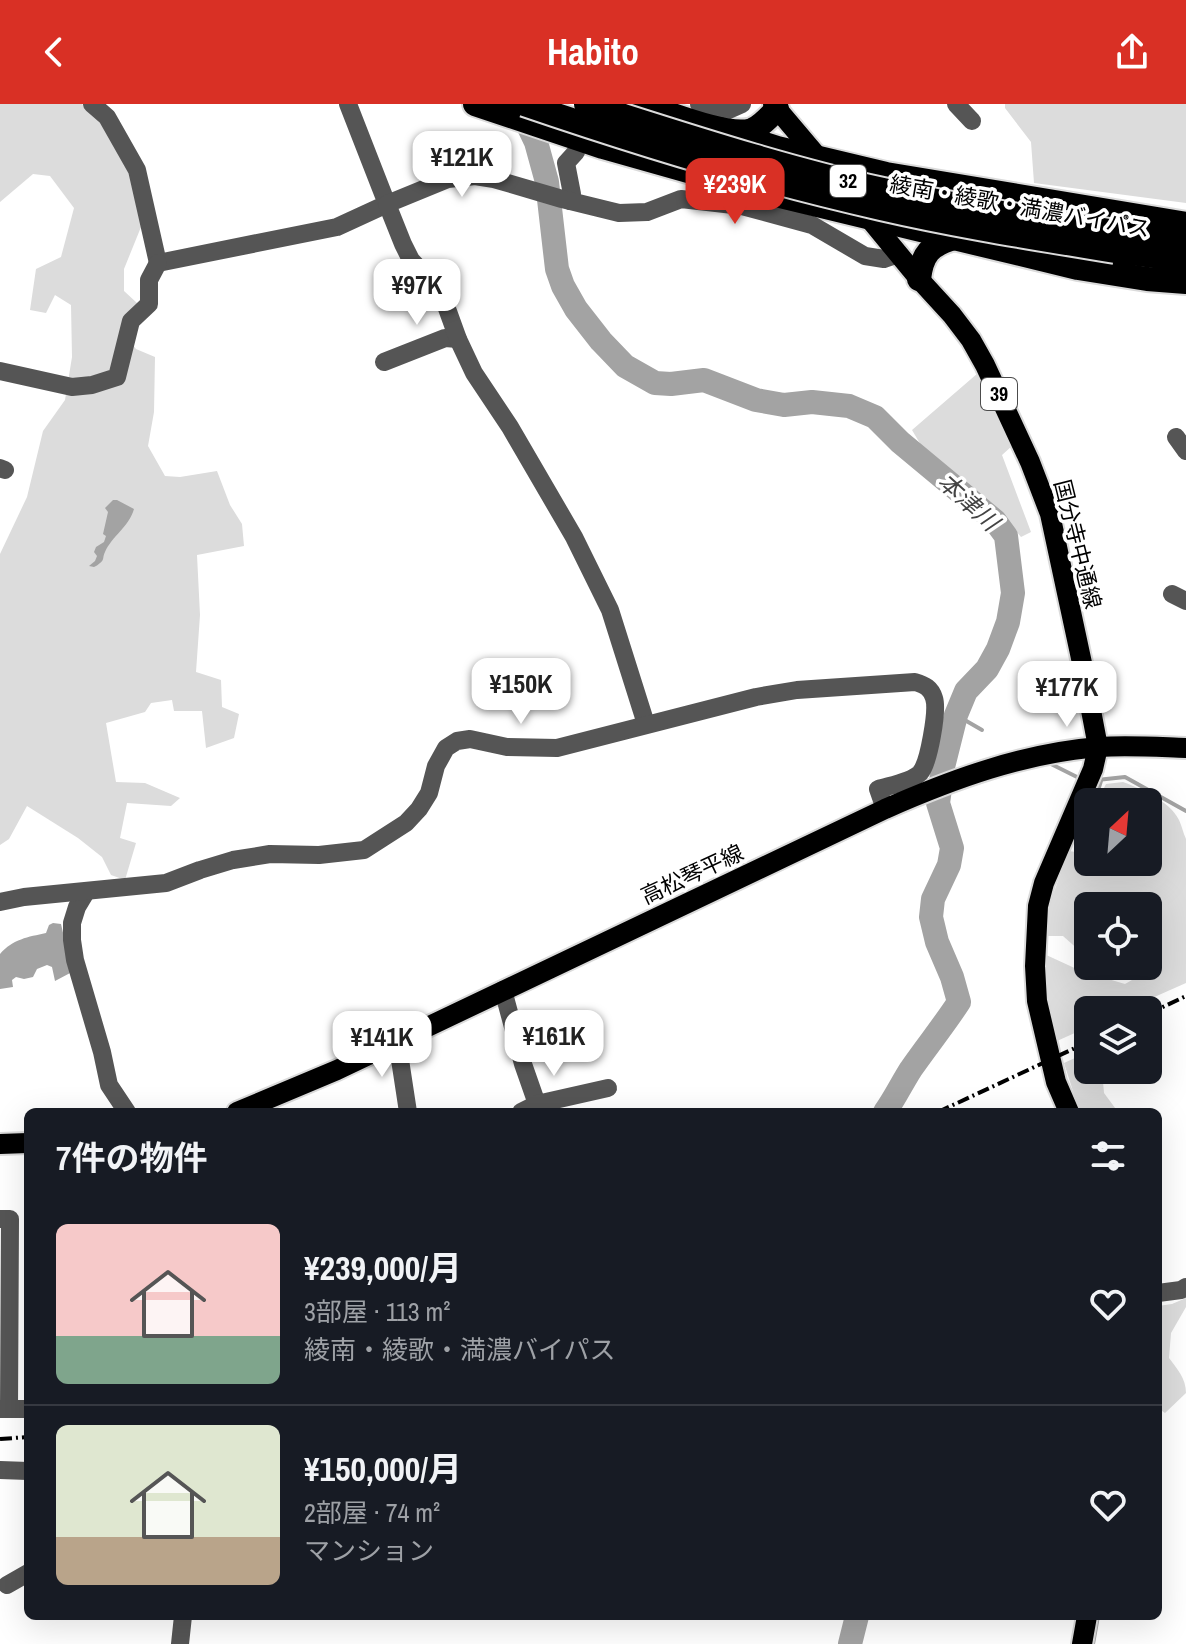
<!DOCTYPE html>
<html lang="ja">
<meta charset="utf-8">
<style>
body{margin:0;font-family:"Archivo Narrow","Noto Sans JP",sans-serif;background:#20242c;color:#f1f3f6;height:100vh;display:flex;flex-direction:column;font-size:30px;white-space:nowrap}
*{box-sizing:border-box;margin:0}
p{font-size:26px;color:#9ea1a6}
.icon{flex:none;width:44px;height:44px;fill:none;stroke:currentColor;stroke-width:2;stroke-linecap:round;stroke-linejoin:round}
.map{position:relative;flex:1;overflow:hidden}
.drawer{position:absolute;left:24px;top:1004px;width:1138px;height:512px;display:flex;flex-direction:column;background:#171b24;border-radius:12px;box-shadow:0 8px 32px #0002}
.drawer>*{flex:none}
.needle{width:52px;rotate:26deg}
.buttons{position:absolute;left:1074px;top:684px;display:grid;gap:16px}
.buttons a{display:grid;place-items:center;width:88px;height:88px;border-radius:12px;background:#171b24;box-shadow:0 8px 32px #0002;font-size:40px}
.price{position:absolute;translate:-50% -68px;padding:0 18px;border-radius:16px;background:#fff;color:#222;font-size:26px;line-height:52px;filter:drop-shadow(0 2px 4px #0008)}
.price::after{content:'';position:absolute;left:50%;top:48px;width:24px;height:18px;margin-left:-12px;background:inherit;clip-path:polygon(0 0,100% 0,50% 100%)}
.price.active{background:#d93025;color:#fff}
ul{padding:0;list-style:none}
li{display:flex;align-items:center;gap:24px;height:200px;padding:0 32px}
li+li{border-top:2px solid #363941}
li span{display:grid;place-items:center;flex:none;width:224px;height:160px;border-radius:12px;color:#555}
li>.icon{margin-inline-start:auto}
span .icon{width:96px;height:96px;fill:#fffc;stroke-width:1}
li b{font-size:34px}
h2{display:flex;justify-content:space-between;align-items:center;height:96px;padding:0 32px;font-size:34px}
header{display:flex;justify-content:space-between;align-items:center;height:104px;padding:0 32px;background:#d93025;color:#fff;font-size:36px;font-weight:700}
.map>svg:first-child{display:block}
.green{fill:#dcdcdc}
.water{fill:#a3a3a3}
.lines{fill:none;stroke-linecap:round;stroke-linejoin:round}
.stream{stroke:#a3a3a3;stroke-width:4}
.river{stroke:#a3a3a3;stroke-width:24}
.major-casing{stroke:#dbdbdb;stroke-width:24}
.highway-casing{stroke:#dbdbdb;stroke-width:28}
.minor{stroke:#555;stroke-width:18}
.major{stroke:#000;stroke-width:20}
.highway{stroke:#000;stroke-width:24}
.rail{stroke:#000;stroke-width:4;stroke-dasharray:12 4 2 4;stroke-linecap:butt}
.highway-bridge-casing{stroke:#dbdbdb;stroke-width:28;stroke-linecap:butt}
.highway-bridge{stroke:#000;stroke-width:24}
.labels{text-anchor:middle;stroke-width:7;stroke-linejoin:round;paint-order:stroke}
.shield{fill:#fff;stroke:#4c4c4c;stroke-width:2}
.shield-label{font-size:20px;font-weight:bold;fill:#000}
.street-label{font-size:22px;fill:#000;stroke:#fff}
.water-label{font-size:24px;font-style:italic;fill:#444;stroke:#fff}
</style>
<header><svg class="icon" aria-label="back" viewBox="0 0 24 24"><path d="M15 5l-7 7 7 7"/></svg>Habito<svg class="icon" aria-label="share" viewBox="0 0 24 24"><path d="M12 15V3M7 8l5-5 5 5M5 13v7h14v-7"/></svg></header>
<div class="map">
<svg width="1186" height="1540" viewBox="0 0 1186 1540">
<rect width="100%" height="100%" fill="#fff"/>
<g class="green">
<polygon points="0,0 82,0 100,18 131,66 141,123 124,165 124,187 137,199 122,228 136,245 155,253 154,308 148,342 165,372 180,373 217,367 230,401 242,420 244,442 197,451 200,511 196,568 221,576 222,603 239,610 234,634 206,644 202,607 174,607 172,596 151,599 145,608 106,619 116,678 145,679 180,694 171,702 127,699 120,734 136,739 125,776 111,771 102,753 78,734 27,702 9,735 0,741 0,450 27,393 43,327 65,296 72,253 71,201 55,191 46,209 30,206 36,165 61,153 74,104 50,72 33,70 0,98"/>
<polygon points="1005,0 1186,0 1186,99 1034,79 1031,38 1005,4"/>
<polygon points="978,269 1012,342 1002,351 1031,428 1021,433 999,407 928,353 912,326"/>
<path d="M1123 678C1141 685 1170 697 1179 716 1182 722 1183 729 1186 735V879L1125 906H1088V923L1057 937 1044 879 1042 849 1081 867 1125 880 1153 864 1148 849V802H1088V850L1081 848 1063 832H1048V804L1069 747 1088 750V758H1148V732L1154 731C1155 719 1155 701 1144 695 1139 692 1130 691 1125 689L1107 698H1097L1106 680Z"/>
<polygon points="1088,948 1088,966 1102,966 1104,989 1118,1008 1080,1008 1079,1006 1064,959"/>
<path d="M1186 1194V1203L1171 1229 1169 1254C1177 1265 1186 1274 1186 1289L1165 1309 1158 1304V1202L1172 1200Z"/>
</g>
<g class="water">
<path d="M113 396H117L134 405C129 423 112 432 105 448 102 454 105 455 100 459 98 461 96 462 94 463L89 462 95 457 97 452 94 448 96 443 104 438 106 432 103 430 108 408 105 404Z"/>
<path d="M53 819 61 820 72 868 55 877 52 863 47 861 37 865 33 873 24 875 16 873 12 876 13 883 0 885V850C13 835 28 833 46 829L49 821Z"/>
</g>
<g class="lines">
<g class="stream">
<polyline points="956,611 982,626"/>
<polyline points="1051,660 1077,673"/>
<polyline points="1097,676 1125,673 1186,707"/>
<polyline points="1091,698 1096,693 1101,677"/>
<polyline points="1073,736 1088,704"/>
<polyline points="1093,1540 1098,1512"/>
</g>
<g class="river">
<path d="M523 3 525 15 536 38 547 78 557 165 563 182 576 205 601 237 625 262 655 279 671 280 704 276 756 296 784 301 812 298 849 302 875 313 900 338 995 417 1006 432 1013 489 1008 518 998 545 987 565 966 587 956 611 943 663 938 699 952 744 949 761 933 795 931 813 937 838 952 873 959 898C944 921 927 942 911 965 902 979 895 994 885 1008"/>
<polyline points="850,1540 857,1512"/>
</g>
<g class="major-casing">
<g id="major">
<polyline points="773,0 822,58"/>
<polyline points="863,107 919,175 952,211 971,236 985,261 1030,358 1050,410 1082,559 1098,643 1093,665 1044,779 1038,802 1035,862 1037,897 1056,978 1069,1008"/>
<path d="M237 1008 337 966 885 705C953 675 1024 649 1099 643 1128 641 1157 643 1186 644"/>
<polyline points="0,1040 28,1039"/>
<polyline points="1082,1540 1087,1512"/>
</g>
</g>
<g class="highway-casing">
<g id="highway">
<polyline points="475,0 603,43 755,86 1078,164 1147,175 1186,178"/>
<path d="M641 0C666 8 729 34 752 26 762 22 770 12 777 5"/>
<polyline points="719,25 777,44 886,70 1186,120"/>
<polyline points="1116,128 1186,137"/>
<polyline points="1115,147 1186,156"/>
<path d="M919 175C922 150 930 141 954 134"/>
</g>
</g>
<g class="minor">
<polyline points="92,0 107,13 137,66 158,159 337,123 387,100 348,0"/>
<polyline points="699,0 724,8 742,0"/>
<polyline points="956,0 972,17"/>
<polyline points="570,97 572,90 566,59 576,48"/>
<polyline points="384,258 445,234 458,235"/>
<polyline points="0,267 72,283 92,281 117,273 131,217 149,200 149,176 158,159"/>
<polyline points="1176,333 1186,347"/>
<polyline points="0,364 5,366"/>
<polyline points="1172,490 1186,497"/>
<polyline points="646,620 610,506 574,433 510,323 474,269 458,235 441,188 411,156 403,140 387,100 448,75 475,72 494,75 562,95 619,109 647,108 681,95 742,102 812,121 865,152 884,155 898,150"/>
<polyline points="86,788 77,803 72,819 72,836 75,856 102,948 109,981 127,1008"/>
<path d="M0 798 24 793 166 779 200 766 233 756 270 750 319 751 364 746 406 719 419 705 429 689 436 662 446 644 457 637 470 635 507 643 557 644 756 593 797 586 915 578C925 581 931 584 934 594 938 606 929 659 920 669 911 678 891 681 878 685L885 705"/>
<polyline points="503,886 523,960 537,1000"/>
<polyline points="397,936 408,1008"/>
<polyline points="521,1008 537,1000 608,984"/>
<polyline points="0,1115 10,1115 9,1305"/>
<polyline points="1158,1189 1181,1186 1186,1183"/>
<polyline points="0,1305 28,1305"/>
<polyline points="0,1366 28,1367"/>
<polyline points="7,1481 28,1469"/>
<polyline points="180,1540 183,1512"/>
</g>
<use href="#major" class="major"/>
<use href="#highway" class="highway"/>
<g class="rail">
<polyline points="1148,910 1186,892"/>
<polyline points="938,1008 1088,938"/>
<polyline points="0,1335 28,1333"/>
</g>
<g class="highway-bridge-casing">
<g id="highway-bridge">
<path d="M524 0C641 40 761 77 881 104 959 122 1037 134 1115 147"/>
<path d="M586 0C684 31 783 64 883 86 961 103 1039 116 1116 128"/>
</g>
</g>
<use href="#highway-bridge" class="highway-bridge"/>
</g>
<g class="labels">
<g class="shield">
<rect x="830" y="61" width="36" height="32" rx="6"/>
<rect x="981" y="274" width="36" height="32" rx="6"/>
</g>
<g class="shield-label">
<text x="848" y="84">32</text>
<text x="999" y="297">39</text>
</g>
<g class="street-label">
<text transform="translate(1020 102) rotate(10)" y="8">綾南・綾歌・満濃バイパス</text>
<text transform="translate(1078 440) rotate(76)" y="8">国分寺中通線</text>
<text transform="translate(692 770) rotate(-25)" y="8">高松琴平線</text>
</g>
<g class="water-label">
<text transform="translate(968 398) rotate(42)" y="8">本津川</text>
</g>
</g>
</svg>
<div class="buttons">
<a><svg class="needle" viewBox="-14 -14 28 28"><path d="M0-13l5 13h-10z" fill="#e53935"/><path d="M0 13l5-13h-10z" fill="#9ea1a6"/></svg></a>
<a><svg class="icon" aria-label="locate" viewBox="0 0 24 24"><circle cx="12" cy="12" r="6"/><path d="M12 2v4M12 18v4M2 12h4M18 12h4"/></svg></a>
<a><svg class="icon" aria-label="layers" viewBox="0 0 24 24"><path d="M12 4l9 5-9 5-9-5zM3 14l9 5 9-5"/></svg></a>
</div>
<b class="price" style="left:462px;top:95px">¥121K</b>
<b class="price active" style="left:735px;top:122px">¥239K</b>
<b class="price" style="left:417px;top:223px">¥97K</b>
<b class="price" style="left:521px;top:622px">¥150K</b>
<b class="price" style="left:1067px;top:625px">¥177K</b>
<b class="price" style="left:554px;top:974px">¥161K</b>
<b class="price" style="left:382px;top:975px">¥141K</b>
<section class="drawer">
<h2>7件の物件<svg class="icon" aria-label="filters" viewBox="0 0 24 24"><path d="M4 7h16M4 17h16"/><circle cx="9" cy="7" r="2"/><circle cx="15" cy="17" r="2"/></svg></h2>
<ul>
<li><span style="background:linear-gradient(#f6c9c9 70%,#7fa58c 0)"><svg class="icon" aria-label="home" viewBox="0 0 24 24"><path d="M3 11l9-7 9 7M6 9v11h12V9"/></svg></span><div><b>¥239,000/月</b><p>3部屋 · 113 m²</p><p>綾南・綾歌・満濃バイパス</p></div><svg class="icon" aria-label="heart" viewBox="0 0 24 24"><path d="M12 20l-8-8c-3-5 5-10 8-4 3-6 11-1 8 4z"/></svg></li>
<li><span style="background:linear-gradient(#dfe7d0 70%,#b9a48a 0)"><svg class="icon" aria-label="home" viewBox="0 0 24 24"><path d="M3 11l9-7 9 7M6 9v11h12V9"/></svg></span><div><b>¥150,000/月</b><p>2部屋 · 74 m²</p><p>マンション</p></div><svg class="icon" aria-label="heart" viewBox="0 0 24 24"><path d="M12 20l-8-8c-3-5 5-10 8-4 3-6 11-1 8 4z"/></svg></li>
</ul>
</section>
</div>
